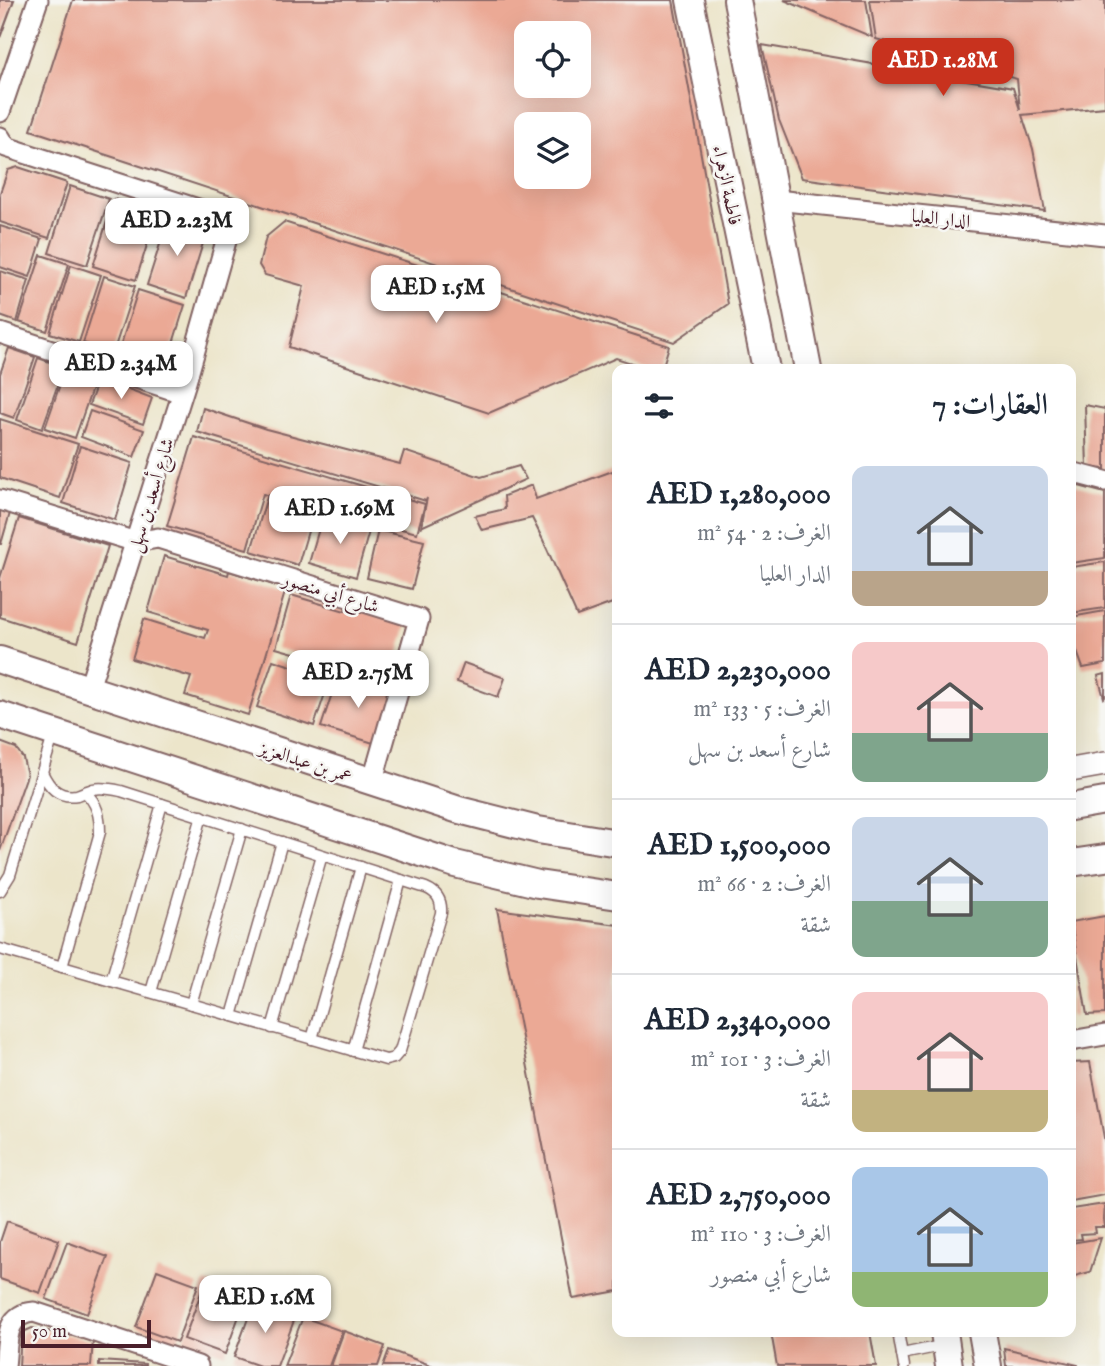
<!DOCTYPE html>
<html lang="ar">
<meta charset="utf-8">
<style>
body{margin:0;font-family:"IM FELL English",Amiri,serif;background:#f6f6f7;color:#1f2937;direction:rtl;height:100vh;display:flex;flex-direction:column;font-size:26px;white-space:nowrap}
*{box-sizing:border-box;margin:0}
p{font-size:23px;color:#747a83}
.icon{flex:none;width:38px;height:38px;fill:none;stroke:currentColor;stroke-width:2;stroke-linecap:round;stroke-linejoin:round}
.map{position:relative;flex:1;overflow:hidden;direction:ltr}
.panel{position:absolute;left:612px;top:364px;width:464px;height:973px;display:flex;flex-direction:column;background:#fff;border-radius:14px;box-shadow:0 7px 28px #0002;direction:rtl}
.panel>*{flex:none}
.tools{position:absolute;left:514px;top:21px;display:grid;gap:14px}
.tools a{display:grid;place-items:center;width:77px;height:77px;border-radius:14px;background:#fff;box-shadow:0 7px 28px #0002;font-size:35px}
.scale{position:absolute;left:21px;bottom:18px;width:130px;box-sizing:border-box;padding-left:7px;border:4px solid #4a1f2b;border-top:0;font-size:19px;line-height:24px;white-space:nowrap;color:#4a1f2b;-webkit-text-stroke:5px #f6f6f2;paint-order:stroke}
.price{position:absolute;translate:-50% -60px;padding:0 16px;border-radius:14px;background:#fff;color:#222;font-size:23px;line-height:46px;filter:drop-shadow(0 2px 4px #0008)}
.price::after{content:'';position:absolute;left:50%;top:42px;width:21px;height:16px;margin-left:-10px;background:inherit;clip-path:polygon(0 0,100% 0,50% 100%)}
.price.on{background:#c8321e;color:#fff}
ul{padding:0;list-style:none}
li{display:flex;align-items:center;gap:21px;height:175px;padding:0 28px}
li+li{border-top:2px solid #e0e1e3}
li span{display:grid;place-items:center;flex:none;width:196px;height:140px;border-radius:14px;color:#555}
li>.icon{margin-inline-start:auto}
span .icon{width:84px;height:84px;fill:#fffc;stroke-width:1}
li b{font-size:30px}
h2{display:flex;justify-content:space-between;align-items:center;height:84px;padding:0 28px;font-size:30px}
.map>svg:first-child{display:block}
.building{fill:#eba995;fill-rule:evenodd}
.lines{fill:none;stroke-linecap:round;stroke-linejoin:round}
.service-casing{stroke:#836463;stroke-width:13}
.minor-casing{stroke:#836463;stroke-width:23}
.tertiary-casing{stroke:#836463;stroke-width:26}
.secondary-casing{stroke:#836463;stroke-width:30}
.service{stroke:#fff;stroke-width:10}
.minor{stroke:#fff;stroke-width:19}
.tertiary{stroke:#fff;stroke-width:23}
.secondary{stroke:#fff;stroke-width:26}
.labels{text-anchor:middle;stroke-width:5;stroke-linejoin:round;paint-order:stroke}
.street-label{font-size:19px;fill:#4a1f2b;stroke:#f6f6f2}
</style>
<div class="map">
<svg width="1105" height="1366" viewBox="0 0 1105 1366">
<rect width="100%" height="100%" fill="#f6f6f2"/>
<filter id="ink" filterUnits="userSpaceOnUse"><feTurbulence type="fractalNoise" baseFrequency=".0143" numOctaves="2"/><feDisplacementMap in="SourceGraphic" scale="14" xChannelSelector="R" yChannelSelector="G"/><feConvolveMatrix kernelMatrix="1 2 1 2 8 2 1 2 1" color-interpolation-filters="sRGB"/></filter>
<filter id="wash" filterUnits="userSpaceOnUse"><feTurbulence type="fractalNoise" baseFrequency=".00686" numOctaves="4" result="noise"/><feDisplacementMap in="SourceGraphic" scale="28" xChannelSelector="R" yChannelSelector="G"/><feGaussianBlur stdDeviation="1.57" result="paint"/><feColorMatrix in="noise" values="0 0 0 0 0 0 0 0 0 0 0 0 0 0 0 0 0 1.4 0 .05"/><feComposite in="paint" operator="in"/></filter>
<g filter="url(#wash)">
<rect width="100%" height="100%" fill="#ece5ca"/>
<g id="blocks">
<g class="building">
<polygon points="0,0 14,0 0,38"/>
<path d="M73 0H673L728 304 674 342 31 130ZM527 33H579V86H527ZM527 124H579V177H527Z"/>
<polygon points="784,0 866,0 872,37"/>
<polygon points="870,0 1105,0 1105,107 1022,115 1033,149 1045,211 802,178 779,120 762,45 1013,88 1020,110 1017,79 876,39"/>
<polygon points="18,167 67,183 49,238 0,222 0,193 8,170"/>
<polygon points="70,186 109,199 87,265 49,253"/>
<polygon points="114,199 157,213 136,280 93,266"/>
<polygon points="168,219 207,230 186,298 147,285"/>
<polygon points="284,222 669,346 662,369 650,369 616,358 489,413 289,347 304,286 265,275 259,265 266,237"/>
<polygon points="0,226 42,239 30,277 0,267"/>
<polygon points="41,255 69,264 47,331 19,322"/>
<polygon points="71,265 101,275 79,342 50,333"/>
<polygon points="0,271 29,280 17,322 0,316"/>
<polygon points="104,276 135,286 113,353 83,343"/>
<polygon points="138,290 185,305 165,369 118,354"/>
<polygon points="9,348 35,357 14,418 0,413 0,374"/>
<polygon points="38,358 64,367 42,429 17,420"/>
<polygon points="66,367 96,377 75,438 45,428"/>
<polygon points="99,378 152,398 143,424 89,405"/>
<polygon points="1085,405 1105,409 1105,469 1087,467"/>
<polygon points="203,408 266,429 400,464 404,451 481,477 519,466 526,479 421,527 427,498 426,501 197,432"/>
<polygon points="90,411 144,430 134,457 81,437"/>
<polygon points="0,419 78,444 60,498 0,478"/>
<polygon points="194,437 425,504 417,533 263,494 247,549 167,526"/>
<polygon points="80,446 132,463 115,520 63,503"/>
<polygon points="618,469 618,601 577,616 543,540 532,518 482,530 475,516 505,509 504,496 532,485 536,499"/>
<polygon points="1071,484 1105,493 1105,558 1071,563"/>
<polygon points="267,497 314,511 298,565 251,551"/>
<polygon points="0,510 10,513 1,544 0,544"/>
<polygon points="323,515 370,528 356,577 309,563"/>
<polygon points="19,518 108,546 78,642 0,617 0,578"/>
<polygon points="378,530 424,541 412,589 367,578"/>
<polygon points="164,556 228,575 229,571 286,589 248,715 185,695 191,677 132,659 144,619 205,638 208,630 148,612"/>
<polygon points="1105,562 1105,608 1071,613 1071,567"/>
<polygon points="291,595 345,611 346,607 407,624 391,680 276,648"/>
<polygon points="1105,611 1105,664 1083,668 1071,635 1071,617"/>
<polygon points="273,660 330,679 314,726 257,707"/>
<polygon points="464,663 505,678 498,697 457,682"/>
<polygon points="1105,674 1105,697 1104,698 1098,676"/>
<polygon points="338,675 395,693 380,745 321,727"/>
<polygon points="0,742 16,748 23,758 27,775 0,851"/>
<polygon points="497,909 618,925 618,1291 573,1299"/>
<polygon points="1105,916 1105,1014 1087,1015 1071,922"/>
<polygon points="1071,987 1073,987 1075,1016 1071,1017"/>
<polygon points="1090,1062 1105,1143 1105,1195 1071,1201 1071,1063"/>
<polygon points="1105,1204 1104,1219 1105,1227 1095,1227 1096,1233 1081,1234 1082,1239 1071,1240 1071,1209"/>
<polygon points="7,1221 59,1240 40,1293 0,1279 0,1242"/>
<polygon points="1101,1238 1090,1272 1071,1277 1071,1243"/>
<polygon points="67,1242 108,1257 87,1314 46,1299"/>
<polygon points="157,1270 198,1285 177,1342 136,1327"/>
<polygon points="205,1282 246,1297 225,1354 184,1339"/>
<polygon points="255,1299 296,1315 277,1366 260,1366 234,1357"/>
<polygon points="303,1317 342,1331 329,1366 284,1366"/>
<polygon points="32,1328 93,1340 91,1366 19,1366 21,1333"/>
<polygon points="344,1331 385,1346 378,1366 331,1366"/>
<polygon points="771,1332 870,1332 876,1366 777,1366"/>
<polygon points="1004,1348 1078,1365 1078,1366 1006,1366"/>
<polygon points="389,1350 433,1366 383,1366"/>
<polygon points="99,1361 145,1364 145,1366 99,1366"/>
</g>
</g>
</g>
<g filter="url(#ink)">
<use href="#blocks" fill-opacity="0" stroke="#836463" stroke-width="2"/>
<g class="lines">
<g class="service-casing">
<g id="service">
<polyline points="0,891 10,875 54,733"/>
<path d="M0 949 386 1060 394 1058 400 1051 441 913C442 901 438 893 426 888L121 791C112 789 102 787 93 789 87 791 82 793 77 795 58 798 49 787 42 772"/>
<path d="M62 967 100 832C100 816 97 803 85 792"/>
<polyline points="111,981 162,804"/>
<polyline points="151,992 202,816"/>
<polyline points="191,1004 242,829"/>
<polyline points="232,1016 282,842"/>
<polyline points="272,1028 322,855"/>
<polyline points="312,1039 361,867"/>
<polyline points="353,1051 401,880"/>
<polyline points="898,1332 904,1366"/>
<polyline points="902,1354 946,1345"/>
</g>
</g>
<g class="minor-casing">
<g id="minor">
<polyline points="0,112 38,0"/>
<polyline points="0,137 6,147 232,220 186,382 89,688"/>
<polyline points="776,200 1105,235"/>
<polyline points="0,333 182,393"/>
<polyline points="1071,472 1105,481"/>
<polyline points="0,500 136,542 158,538 419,619 372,783"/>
<polyline points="1071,1041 1105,1035"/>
<path d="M5 1366C8 1343 4 1314 34 1312L198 1366"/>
</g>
</g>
<g class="tertiary-casing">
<polyline id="tertiary" points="1071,770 1105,764"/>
</g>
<g class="secondary-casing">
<g id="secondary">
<polyline points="690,0 766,369"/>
<polyline points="737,0 808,369"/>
<polyline points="0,660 459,810 538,830 618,843"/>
<polyline points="0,715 455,864 538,884 618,896"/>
<polyline points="1071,807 1105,801"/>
<polyline points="1071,863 1105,858"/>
<polyline points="944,1332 949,1366"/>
<polyline points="982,1332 988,1366"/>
</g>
</g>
<use href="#service" class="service"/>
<use href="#minor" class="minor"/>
<use href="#tertiary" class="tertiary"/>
<use href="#secondary" class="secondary"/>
</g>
</g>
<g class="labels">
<g class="street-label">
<text transform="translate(728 185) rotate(78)" y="7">فاطمة الزهراء</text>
<text transform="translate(941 218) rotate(6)" y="7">الدار العليا</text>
<text transform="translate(150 495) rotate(-73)" y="7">شارع أسعد بن سهل</text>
<text transform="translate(331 592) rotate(17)" y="7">شارع أبي منصور</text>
<text transform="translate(306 761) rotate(18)" y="7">عمر بن عبدالعزيز</text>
</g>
</g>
</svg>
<div class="tools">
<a><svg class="icon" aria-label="locate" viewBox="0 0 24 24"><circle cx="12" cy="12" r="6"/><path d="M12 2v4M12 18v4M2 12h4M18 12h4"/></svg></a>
<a><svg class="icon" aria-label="layers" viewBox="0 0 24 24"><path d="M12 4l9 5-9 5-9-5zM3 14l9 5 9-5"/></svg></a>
</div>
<div class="scale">50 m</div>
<b class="price on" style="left:943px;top:98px">AED 1.28M</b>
<b class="price" style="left:177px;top:258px">AED 2.23M</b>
<b class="price" style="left:436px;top:325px">AED 1.5M</b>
<b class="price" style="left:121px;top:401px">AED 2.34M</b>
<b class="price" style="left:340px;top:546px">AED 1.69M</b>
<b class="price" style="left:358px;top:710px">AED 2.75M</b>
<b class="price" style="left:265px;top:1335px">AED 1.6M</b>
<section class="panel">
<h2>العقارات: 7<svg class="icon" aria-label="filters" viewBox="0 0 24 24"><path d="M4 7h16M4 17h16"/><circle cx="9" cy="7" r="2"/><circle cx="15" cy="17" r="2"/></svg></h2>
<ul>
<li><span style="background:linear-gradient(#c9d6e8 75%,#b9a48a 0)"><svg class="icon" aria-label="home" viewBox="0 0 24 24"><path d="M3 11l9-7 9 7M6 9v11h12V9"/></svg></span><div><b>AED 1,280,000</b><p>الغرف: 2 · 54 m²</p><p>الدار العليا</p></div></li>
<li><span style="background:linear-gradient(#f6c9c9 65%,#7fa58c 0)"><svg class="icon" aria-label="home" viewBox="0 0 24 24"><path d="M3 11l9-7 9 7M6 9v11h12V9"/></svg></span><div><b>AED 2,230,000</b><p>الغرف: 5 · 133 m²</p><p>شارع أسعد بن سهل</p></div></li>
<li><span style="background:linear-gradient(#c9d6e8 60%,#7fa58c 0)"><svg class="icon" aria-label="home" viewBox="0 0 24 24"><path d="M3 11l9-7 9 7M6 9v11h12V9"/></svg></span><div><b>AED 1,500,000</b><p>الغرف: 2 · 66 m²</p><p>شقة</p></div></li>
<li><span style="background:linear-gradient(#f6c9c9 70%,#c2b280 0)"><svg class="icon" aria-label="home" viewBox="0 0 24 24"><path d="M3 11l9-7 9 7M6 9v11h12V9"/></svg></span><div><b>AED 2,340,000</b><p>الغرف: 3 · 101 m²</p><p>شقة</p></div></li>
<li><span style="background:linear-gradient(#a9c7e8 75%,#8fb573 0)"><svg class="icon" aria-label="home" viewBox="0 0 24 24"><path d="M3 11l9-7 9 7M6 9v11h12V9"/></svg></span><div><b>AED 2,750,000</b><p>الغرف: 3 · 110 m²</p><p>شارع أبي منصور</p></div></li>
</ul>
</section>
</div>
